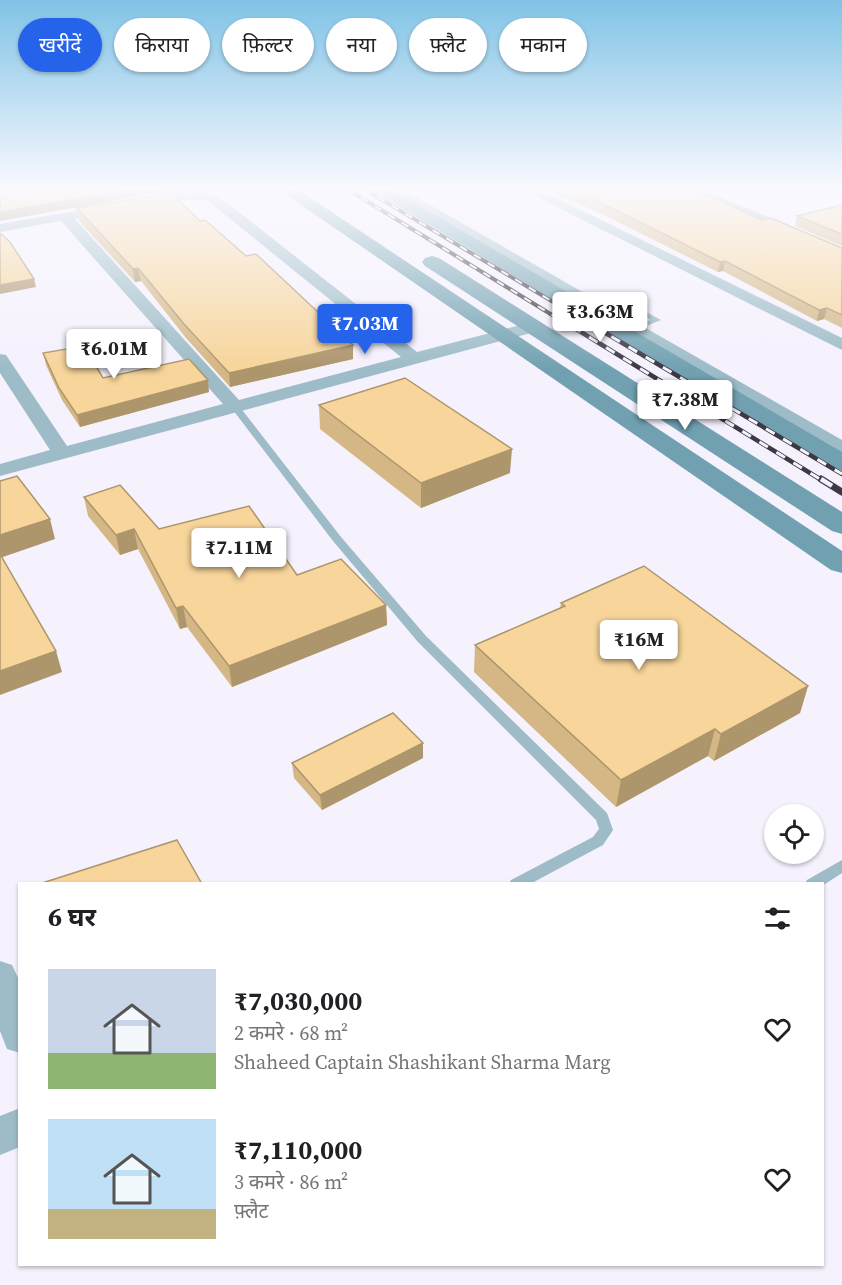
<!DOCTYPE html>
<html lang="hi">
<meta charset="utf-8">
<style>
body{margin:0;font-family:"Source Serif 4","Noto Sans Devanagari",serif;background:#f2f2f2;color:#202124;height:100vh;display:flex;flex-direction:column;font-size:22px;white-space:nowrap}
*{box-sizing:border-box;margin:0}
p{font-size:20px;color:#757577}
.icon{flex:none;width:33px;height:33px;fill:none;stroke:currentColor;stroke-width:2;stroke-linecap:round;stroke-linejoin:round}
.map{position:relative;flex:1;overflow:hidden}
.drawer{position:absolute;left:18px;top:882px;width:806px;height:384px;display:flex;flex-direction:column;background:#fff;border-radius:0px;box-shadow:0 2px 4px #0004}
.drawer>*{flex:none}
.banner{position:absolute;left:18px;top:18px;width:807px;height:54px;display:flex;gap:12px}
.buttons{position:absolute;left:764px;top:804px;display:grid;gap:12px}
.buttons a{display:grid;place-items:center;width:60px;height:60px;border-radius:50%;background:#fff;box-shadow:0 2px 4px #0004;font-size:30px}
.price{position:absolute;translate:-50% -51px;padding:0 14px;border-radius:6px;background:#fff;color:#222;font-size:20px;line-height:39px;filter:drop-shadow(0 2px 3px #0008)}
.price::after{content:'';position:absolute;left:50%;top:36px;width:18px;height:14px;margin-left:-9px;background:inherit;clip-path:polygon(0 0,100% 0,50% 100%)}
.price.active{background:#2563eb;color:#fff}
ul{padding:0;list-style:none}
li{display:flex;align-items:center;gap:18px;height:150px;padding:0 30px}
li span{display:grid;place-items:center;flex:none;width:168px;height:120px;border-radius:0px;color:#555}
li>.icon{margin-inline-start:auto}
span .icon{width:72px;height:72px;fill:#fffc;stroke-width:1}
li b{font-size:26px}
h2{display:flex;justify-content:space-between;align-items:center;height:72px;padding:0 30px;font-size:26px}
.pill{padding:0 21px;border-radius:27px;background:#fff;box-shadow:0 2px 4px #0004;font-size:21px;line-height:54px}
.pill.active{background:#2563eb;color:#fff}
.map>svg:first-child{display:block}
.lines{fill:none;stroke-linecap:round;stroke-linejoin:round}
.lane{fill:#9dbcc7;fill-rule:evenodd}
.street{fill:#9dbcc7;fill-rule:evenodd}
.secondary{fill:#71a1b1;fill-rule:evenodd}
.rail-far2-casing{stroke:#3d3943;stroke-width:4}
.rail-far1-casing{stroke:#3d3943;stroke-width:4.5}
.rail-casing{stroke:#3d3943;stroke-width:7}
.rail-far2{stroke:#f5f1fd;stroke-width:2;stroke-dasharray:8;stroke-linecap:butt}
.rail-far1{stroke:#f5f1fd;stroke-width:3;stroke-dasharray:10;stroke-linecap:butt}
.rail{stroke:#f5f1fd;stroke-width:4.5;stroke-dasharray:13;stroke-linecap:butt}
.wall{fill:#d4b785}
.shaded-wall{fill:#ad956c}
.building{fill:#f7d59b;stroke:#ad956c;stroke-width:1.5}
</style>
<div class="map">
<svg width="842" height="1285" viewBox="0 0 842 1285">
<rect width="100%" height="100%" fill="#f5f1fd"/>
<g class="lines">
<g class="lane">
<polygon points="637,307 661,320 636,330 633,330 633,326 651,320 636,312 610,316 606,314"/>
<polygon points="236,405 239,406 341,537 426,636 607,813 613,830 603,845 530,884 509,884 511,880 593,837 599,829 596,820 418,642 333,541 233,410 233,406"/>
<polygon points="842,860 842,873 822,886 822,884 805,884 807,880"/>
</g>
<g class="street">
<polygon points="386,189 402,189 842,440 842,454"/>
<polygon points="521,189 538,189 842,338 842,350"/>
<polygon points="683,189 701,189 842,248 842,257"/>
<path d="M190 191 217 195 417 352 536 321 544 326 542 330 0 476V464L50 450 0 373V354L6 355 67 446 223 404 61 221 0 232V224ZM190 199 208 201 401 357 239 400 75 219Z"/>
<polygon points="0,961 12,965 20,982 20,1053 7,1049 0,1031"/>
<polygon points="20,1108 20,1147 0,1155 0,1116"/>
</g>
<g class="secondary">
<polygon points="278,189 297,189 842,551 842,573 831,570"/>
<polygon points="370,189 390,189 842,452 842,471 833,469"/>
<polygon points="432,256 439,258 842,512 842,534 832,531 425,266 422,262 425,258"/>
</g>
<g class="rail-far2-casing">
<g id="rail-far2">
<polyline points="347,189 557,318"/>
<polyline points="364,189 580,318"/>
</g>
</g>
<g class="rail-far1-casing">
<g id="rail-far1">
<polyline points="555,316 823,481"/>
<polyline points="577,316 842,474"/>
</g>
</g>
<g class="rail-casing">
<polyline id="rail" points="821,479 842,492"/>
</g>
<use href="#rail-far2" class="rail-far2"/>
<use href="#rail-far1" class="rail-far1"/>
<use href="#rail" class="rail"/>
</g>
<g class="wall">
<polygon points="547,189 693,189 762,220 842,248 842,328 824,319 817,321 723,271 718,272 600,213 560,196"/>
<polygon points="842,205 842,246 795,226 797,216"/>
<polygon points="77,208 200,221 246,256 353,345 353,359 230,387 186,338 141,281 135,282 79,221"/>
<polygon points="43,353 103,378 209,392 80,427 62,400 46,365"/>
<polygon points="319,405 510,473 421,508 320,429"/>
<polygon points="84,497 159,529 386,605 387,625 232,687 187,627 180,629 138,549 120,555 88,516"/>
<polygon points="561,603 808,686 800,713 714,761 708,756 616,807 474,672 475,645 560,608"/>
<polygon points="423,758 322,810 294,778 292,763"/>
</g>
<g class="shaded-wall">
<polygon points="134,189 178,189 0,221 0,212"/>
<polygon points="725,261 723,271 718,272 720,262"/>
<polygon points="138,268 141,281 135,282 133,269"/>
<polygon points="34,279 36,287 0,294 0,285"/>
<polygon points="827,308 824,319 817,321 819,310"/>
<polygon points="353,345 353,359 230,387 229,373"/>
<polygon points="208,380 209,392 80,427 77,415"/>
<polygon points="512,449 510,473 421,508 421,483"/>
<polygon points="50,519 55,539 0,558 0,535"/>
<polygon points="134,529 138,549 120,555 116,535"/>
<polygon points="386,605 387,625 232,687 229,666"/>
<polygon points="183,606 187,627 180,629 176,608"/>
<polygon points="56,651 62,672 0,695 0,671"/>
<polygon points="808,686 800,713 714,761 721,734"/>
<polygon points="715,729 708,756 616,807 621,780"/>
<polygon points="423,743 423,758 322,810 320,795"/>
</g>
<g class="building">
<polygon points="0,189 134,189 0,212"/>
<polygon points="567,189 693,189 762,220 771,218 842,248 842,315 827,308 819,310 725,261 720,262 601,203"/>
<polygon points="171,193 200,221 205,220 246,256 256,254 353,345 229,373 184,324 138,268 133,269 77,208"/>
<polygon points="842,205 842,234 797,216"/>
<polygon points="0,233 10,242 34,279 0,285"/>
<polygon points="84,346 103,378 189,359 208,380 77,415 59,388 43,353"/>
<polygon points="405,378 512,449 421,483 319,405"/>
<polygon points="17,476 50,519 0,535 0,481"/>
<polygon points="120,485 159,529 249,506 297,575 341,559 386,605 229,666 183,606 176,608 134,529 116,535 84,497"/>
<polygon points="0,554 56,651 0,671"/>
<polygon points="644,566 808,686 721,734 715,729 621,780 475,645 565,606 561,603"/>
<polygon points="393,713 423,743 320,795 292,763"/>
<polygon points="177,840 202,884 39,884"/>
</g>
<linearGradient id="sky" x2="0" y2="1"><stop stop-color="#80c3e6"/><stop offset="0.51" stop-color="#faf9fe"/><stop offset="1" stop-color="#faf9fe" stop-opacity="0"/></linearGradient>
<rect width="842" height="369" fill="url(#sky)"/>
</svg>
<div class="buttons">
<a><svg class="icon" aria-label="locate" viewBox="0 0 24 24"><circle cx="12" cy="12" r="6"/><path d="M12 2v4M12 18v4M2 12h4M18 12h4"/></svg></a>
</div>
<b class="price" style="left:600px;top:343px">₹3.63M</b>
<b class="price active" style="left:365px;top:355px">₹7.03M</b>
<b class="price" style="left:114px;top:380px">₹6.01M</b>
<b class="price" style="left:685px;top:431px">₹7.38M</b>
<b class="price" style="left:239px;top:579px">₹7.11M</b>
<b class="price" style="left:639px;top:671px">₹16M</b>
<div class="banner">
<a class="pill active">खरीदें</a>
<a class="pill">किराया</a>
<a class="pill">फ़िल्टर</a>
<a class="pill">नया</a>
<a class="pill">फ़्लैट</a>
<a class="pill">मकान</a>
</div>
<section class="drawer">
<h2>6 घर<svg class="icon" aria-label="filters" viewBox="0 0 24 24"><path d="M4 7h16M4 17h16"/><circle cx="9" cy="7" r="2"/><circle cx="15" cy="17" r="2"/></svg></h2>
<ul>
<li><span style="background:linear-gradient(#c9d6e8 70%,#8fb573 0)"><svg class="icon" aria-label="home" viewBox="0 0 24 24"><path d="M3 11l9-7 9 7M6 9v11h12V9"/></svg></span><div><b>₹7,030,000</b><p>2 कमरे · 68 m²</p><p>Shaheed Captain Shashikant Sharma Marg</p></div><svg class="icon" aria-label="heart" viewBox="0 0 24 24"><path d="M12 20l-8-8c-3-5 5-10 8-4 3-6 11-1 8 4z"/></svg></li>
<li><span style="background:linear-gradient(#bfe0f5 75%,#c2b280 0)"><svg class="icon" aria-label="home" viewBox="0 0 24 24"><path d="M3 11l9-7 9 7M6 9v11h12V9"/></svg></span><div><b>₹7,110,000</b><p>3 कमरे · 86 m²</p><p>फ़्लैट</p></div><svg class="icon" aria-label="heart" viewBox="0 0 24 24"><path d="M12 20l-8-8c-3-5 5-10 8-4 3-6 11-1 8 4z"/></svg></li>
</ul>
</section>
</div>
